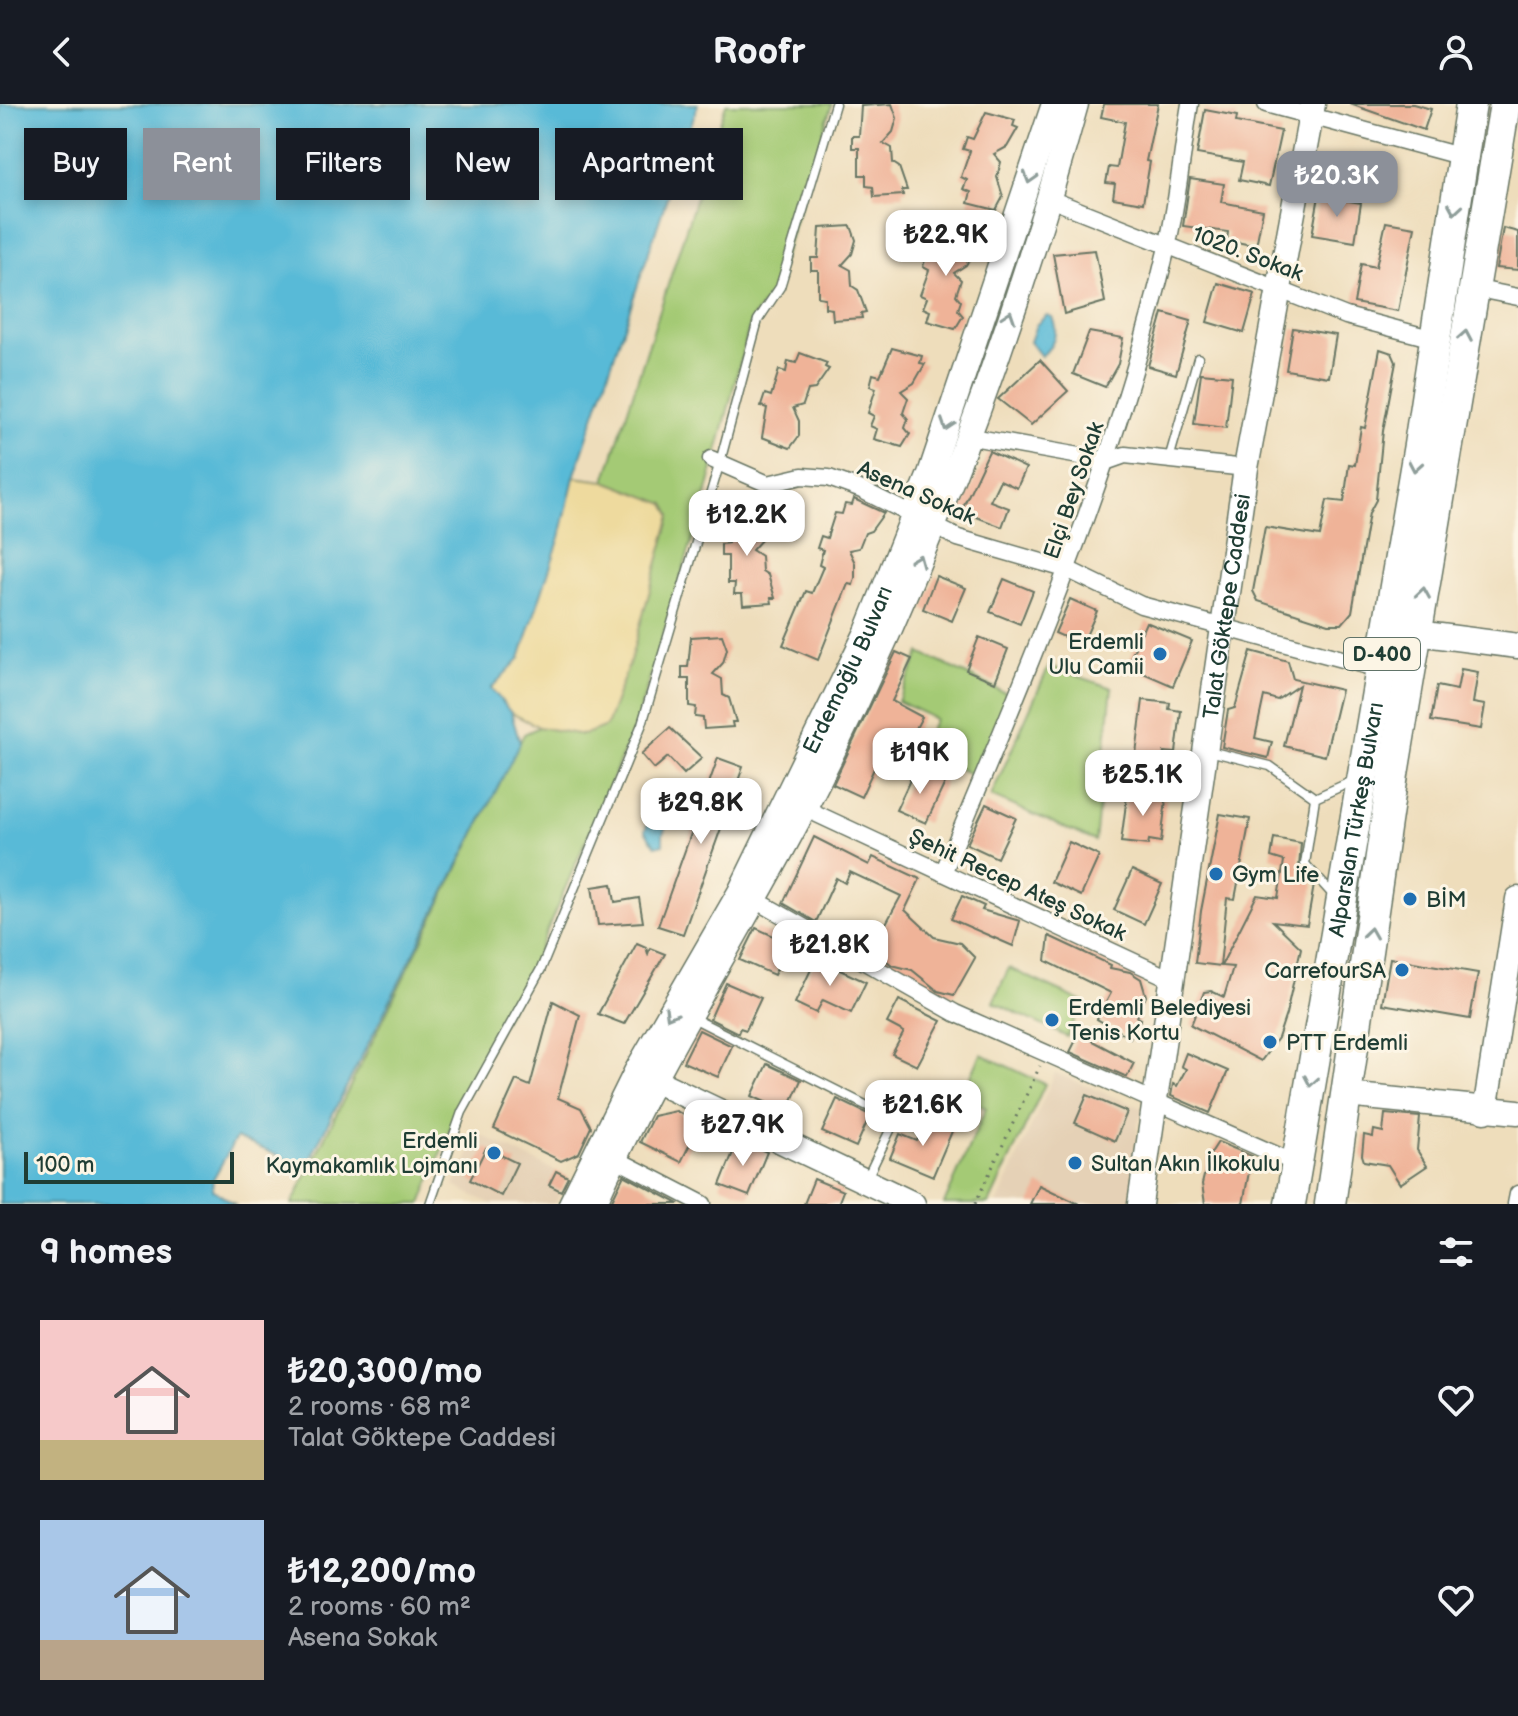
<!DOCTYPE html>
<meta charset="utf-8">
<style>
body{margin:0;font-family:"Balsamiq Sans",sans-serif;background:#20242c;color:#f1f3f6;height:100vh;display:flex;flex-direction:column;font-size:30px;white-space:nowrap}
*{box-sizing:border-box;margin:0}
p{font-size:26px;color:#9ea1a6}
.icon{flex:none;width:44px;height:44px;fill:none;stroke:currentColor;stroke-width:2;stroke-linecap:round;stroke-linejoin:round}
.map{position:relative;height:1100px;overflow:hidden}
.side{display:flex;flex-direction:column;background:#171b24;flex:1}
.side>*{flex:none}
.banner{position:absolute;left:24px;top:24px;width:800px;height:72px;display:flex;gap:16px}
.scale{position:absolute;left:24px;bottom:20px;width:210px;box-sizing:border-box;padding-left:8px;border:4px solid #1f3d34;border-top:0;font-size:22px;line-height:28px;white-space:nowrap;color:#1f3d34;-webkit-text-stroke:6px #fcf5e5;paint-order:stroke}
.price{position:absolute;translate:-50% -68px;padding:0 18px;border-radius:16px;background:#fff;color:#222;font-size:26px;line-height:52px;filter:drop-shadow(0 2px 4px #0008)}
.price::after{content:'';position:absolute;left:50%;top:48px;width:24px;height:18px;margin-left:-12px;background:inherit;clip-path:polygon(0 0,100% 0,50% 100%)}
.price.active{background:#8c9099;color:#fff}
ul{padding:0;list-style:none}
li{display:flex;align-items:center;gap:24px;height:200px;padding:0 40px}
li span{display:grid;place-items:center;flex:none;width:224px;height:160px;border-radius:0px;color:#555}
li>.icon{margin-inline-start:auto}
span .icon{width:96px;height:96px;fill:#fffc;stroke-width:1}
li b{font-size:34px}
h2{display:flex;justify-content:space-between;align-items:center;height:96px;padding:0 40px;font-size:34px}
.chip{padding:0 28px;border-radius:0px;background:#171b24;box-shadow:0 4px 12px #0003;font-size:28px;line-height:72px}
.chip.active{background:#8c9099;color:#fff}
header{display:flex;justify-content:space-between;align-items:center;height:104px;padding:0 40px;background:#171b24;font-size:36px;font-weight:600}
.map>svg:first-child{display:block}
.built{fill:#e5d1b6}
.green{fill:#a4ca74;stroke:#628454;stroke-width:2}
.sand{fill:#eeda9e;stroke:#868c69;stroke-width:2}
.water{fill:#59bad7;stroke:#3c7c86;stroke-width:2}
.building{fill:#efb398}
.lines{fill:none;stroke-linecap:round;stroke-linejoin:round}
.lane-casing{stroke:#677563;stroke-width:11}
.street-casing{stroke:#677563;stroke-width:19}
.secondary-casing{stroke:#677563;stroke-width:27}
.highway-casing{stroke:#677563;stroke-width:33}
.path{stroke:#677563;stroke-width:3;stroke-dasharray:2 6;stroke-linecap:butt}
.lane{stroke:#fff;stroke-width:8}
.street{stroke:#fff;stroke-width:16}
.secondary{stroke:#fff;stroke-width:24}
.highway{stroke:#fff;stroke-width:30}
.oneway{stroke:#8f9e9a}
.poi-dot{fill:#1f6fb2;stroke:#fcf5e5;stroke-width:3}
.labels{text-anchor:middle;stroke-width:6;stroke-linejoin:round;paint-order:stroke}
.shield{fill:#fcf5e5;stroke:#617469;stroke-width:2}
.shield-label{font-size:20px;font-weight:bold;fill:#1f3d34}
.street-label{font-size:22px;fill:#1f3d34;stroke:#fcf5e5}
.poi-label{font-size:22px;fill:#1f3d34;stroke:#fcf5e5;text-anchor:start}
</style>
<header><svg class="icon" aria-label="back" viewBox="0 0 24 24"><path d="M15 5l-7 7 7 7"/></svg>Roofr<svg class="icon" aria-label="person" viewBox="0 0 24 24"><circle cx="12" cy="8" r="4"/><path d="M4 21q1-7 8-7t8 7"/></svg></header>
<div class="map">
<svg width="1518" height="1100" viewBox="0 0 1518 1100">
<rect width="100%" height="100%" fill="#fcf5e5"/>
<filter id="ink" filterUnits="userSpaceOnUse"><feTurbulence type="fractalNoise" baseFrequency=".0125" numOctaves="2"/><feDisplacementMap in="SourceGraphic" scale="16" xChannelSelector="R" yChannelSelector="G"/><feConvolveMatrix kernelMatrix="1 2 1 2 8 2 1 2 1" color-interpolation-filters="sRGB"/></filter>
<filter id="wash" filterUnits="userSpaceOnUse"><feTurbulence type="fractalNoise" baseFrequency=".006" numOctaves="4" result="noise"/><feDisplacementMap in="SourceGraphic" scale="32" xChannelSelector="R" yChannelSelector="G"/><feGaussianBlur stdDeviation="1.8" result="paint"/><feColorMatrix in="noise" values="0 0 0 0 0 0 0 0 0 0 0 0 0 0 0 0 0 1.4 0 .05"/><feComposite in="paint" operator="in"/></filter>
<g filter="url(#wash)">
<rect width="100%" height="100%" fill="#edb"/>
<g class="built">
<polygon points="1055,969 1144,1005 1138,1019 1131,1100 997,1100"/>
<polygon points="479,1030 568,1073 555,1100 491,1100 454,1082"/>
</g>
<g class="green">
<polygon points="726,0 832,0 773,187 751,216 706,391 635,622 530,866 457,1006 421,1100 292,1100 524,630 539,623 583,631 606,622 630,557 671,411 665,400 605,377"/>
<polygon points="920,549 1012,592 974,672 921,646 935,615 898,597"/>
<polygon points="1049,562 1112,584 1095,737 991,692"/>
<polygon points="1009,864 1083,898 1067,933 993,898"/>
<polygon points="981,950 1045,980 989,1100 944,1100 986,1004 962,992"/>
</g>
<polygon class="sand" points="574,373 605,377 665,400 671,411 630,557 606,622 583,631 539,623 511,609 491,584 520,554 560,433"/>
<g class="water">
<polygon points="0,0 698,0 574,373 560,433 520,554 491,584 511,609 520,639 306,1063 236,1034 213,1075 212,1085 235,1100 0,1100"/>
<path d="M1047 211 1052 213C1059 228 1054 242 1041 252L1030 238 1036 221Z"/>
<polygon points="665,697 673,704 663,730 663,740 656,742 645,727 655,698"/>
</g>
<g id="blocks">
<g class="building">
<polygon points="892,0 897,14 893,28 883,39 892,44 893,59 899,63 907,86 902,86 903,91 874,93 873,83 866,82 866,71 859,71 859,44 852,44 852,32 859,32 861,2"/>
<polygon points="1104,0 1158,0 1146,57 1150,58 1143,99 1113,94 1115,80 1106,79 1109,63 1117,64 1125,18 1101,13"/>
<polygon points="1350,0 1413,0 1431,5 1424,26"/>
<polygon points="1205,6 1237,12 1236,18 1281,27 1269,82 1239,76 1243,58 1197,50"/>
<polygon points="986,8 1015,16 1013,22 1018,24 1007,43 994,50 1001,58 997,73 1003,93 996,106 968,99 971,88 963,85 967,76 961,73 970,47 963,45 967,33 973,35"/>
<polygon points="1190,75 1224,80 1221,98 1263,106 1256,142 1227,136 1228,128 1183,122"/>
<polygon points="1319,92 1361,99 1355,138 1312,131"/>
<polygon points="1386,118 1415,123 1398,207 1354,199 1361,160 1376,163"/>
<polygon points="851,122 856,136 852,150 842,161 851,166 852,182 858,186 866,208 861,209 862,214 833,216 832,205 825,204 825,194 818,193 818,166 811,166 811,154 818,154 820,124"/>
<polygon points="1503,124 1518,128 1518,166 1496,164"/>
<polygon points="945,126 975,134 973,141 977,142 966,161 954,169 961,176 956,191 961,197 958,206 963,212 955,225 927,217 930,207 923,204 927,194 920,191 929,166 923,163 926,152 933,153"/>
<polygon points="1095,146 1105,198 1064,210 1053,150"/>
<polygon points="1218,179 1255,190 1244,229 1207,218"/>
<polygon points="1163,209 1191,217 1176,270 1148,262"/>
<polygon points="1293,224 1336,231 1329,273 1286,266"/>
<polygon points="1089,228 1123,234 1118,260 1105,283 1073,270"/>
<polygon points="892,244 922,252 920,259 925,260 914,279 901,287 908,294 903,309 908,315 905,324 910,330 902,343 874,335 877,325 870,322 874,312 868,309 876,284 870,282 873,270 880,272"/>
<polygon points="1380,245 1392,249 1396,258 1383,327 1376,396 1369,409 1352,508 1342,520 1329,520 1258,497 1253,487 1265,423 1320,432 1327,396 1344,398 1349,360 1355,361 1361,323 1365,324"/>
<polygon points="800,249 827,259 825,263 829,265 815,285 808,286 803,301 793,304 799,317 799,332 790,344 762,333 767,304 761,302 765,290 771,292 779,266 786,268 788,257 796,259"/>
<polygon points="1040,256 1068,287 1031,321 998,295"/>
<polygon points="1201,269 1232,272 1226,324 1194,320"/>
<polygon points="989,347 1026,364 1017,384 1000,376 990,397 1009,404 1002,423 961,407"/>
<polygon points="854,395 884,409 871,427 865,429 859,444 849,446 855,459 855,474 853,481 848,480 818,556 783,541 806,487 812,489 823,463 819,461 823,446 817,444 821,432 827,434 835,409 842,410 845,400 852,401"/>
<polygon points="761,407 766,421 762,435 752,446 761,452 762,467 768,471 775,494 771,494 772,499 743,501 742,490 734,490 735,479 728,479 728,452 721,452 721,440 728,439 730,410"/>
<polygon points="936,472 966,484 952,517 923,505"/>
<polygon points="1004,475 1033,487 1020,520 990,508"/>
<polygon points="1070,495 1097,507 1082,541 1055,529"/>
<polygon points="1146,518 1192,537 1173,582 1127,562"/>
<polygon points="722,531 727,545 723,559 713,570 722,575 723,591 729,594 736,618 732,618 733,623 704,625 703,614 695,613 696,603 689,602 689,575 682,575 682,563 688,563 691,533"/>
<polygon points="979,533 1008,545 995,578 966,566"/>
<polygon points="1251,547 1288,557 1293,575 1341,586 1325,652 1284,642 1299,581 1277,596 1264,592 1255,634 1272,638 1268,654 1222,643 1228,606 1235,604"/>
<polygon points="896,548 912,555 892,597 922,613 906,643 888,634 861,693 833,680"/>
<polygon points="1461,565 1478,568 1473,599 1485,601 1481,625 1431,617 1437,582 1457,586"/>
<polygon points="1143,596 1170,599 1169,605 1181,607 1176,649 1164,648 1163,653 1136,650"/>
<polygon points="670,624 702,654 684,670 668,653 654,665 641,650"/>
<polygon points="718,654 743,663 683,830 658,822"/>
<polygon points="915,665 945,679 926,719 896,706"/>
<polygon points="1128,684 1155,688 1154,694 1166,695 1161,738 1149,736 1148,741 1121,738"/>
<polygon points="986,700 1016,714 997,754 967,740"/>
<polygon points="1220,710 1250,715 1235,795 1227,794 1220,862 1195,859 1201,807"/>
<polygon points="814,733 869,761 873,753 920,775 905,806 934,833 960,839 975,854 954,891 938,887 912,866 892,861 872,845 901,792 850,768 845,779 836,774 816,818 783,799"/>
<polygon points="1274,734 1301,739 1299,763 1314,781 1307,821 1273,817 1301,844 1286,910 1278,934 1261,957 1191,921 1204,888 1211,887 1224,893 1233,863 1221,862 1257,791 1278,794 1284,757 1271,753"/>
<polygon points="1069,738 1099,752 1081,792 1051,778"/>
<polygon points="1132,766 1162,780 1144,820 1114,806"/>
<polygon points="612,780 615,798 639,794 643,818 598,821 592,783"/>
<polygon points="962,792 984,802 982,806 1020,817 1013,842 951,815"/>
<polygon points="756,824 789,839 774,871 740,856"/>
<polygon points="1049,832 1111,861 1110,864 1130,868 1141,875 1146,892 1137,913 1141,915 1130,934 1097,915 1111,889 1046,857"/>
<polygon points="637,839 646,843 648,850 650,844 665,850 624,920 598,910"/>
<polygon points="1390,854 1478,869 1470,915 1382,900"/>
<polygon points="816,855 866,878 851,909 823,896 816,909 795,899"/>
<polygon points="726,879 761,894 746,926 740,924 738,929 710,915"/>
<polygon points="899,896 941,917 917,962 892,950 904,928 887,919"/>
<polygon points="553,897 580,911 558,994 581,1004 591,1023 579,1049 561,1057 494,1025 516,976 530,982"/>
<polygon points="699,926 732,942 718,973 683,958"/>
<polygon points="1079,930 1134,959 1127,973 1070,948"/>
<polygon points="1186,949 1228,967 1210,1009 1171,992 1173,980 1177,982 1186,965 1181,962"/>
<polygon points="767,960 801,976 787,1008 752,992"/>
<polygon points="1087,991 1127,1008 1115,1037 1075,1019"/>
<polygon points="837,995 870,1011 856,1043 822,1028"/>
<polygon points="676,1007 700,1020 681,1058 640,1038 653,1012"/>
<polygon points="1385,1010 1420,1013 1417,1046 1427,1062 1400,1080 1388,1061 1364,1057 1362,1051 1364,1031 1373,1033 1374,1026 1383,1028"/>
<polygon points="927,1014 953,1025 933,1072 890,1054 900,1030 917,1037"/>
<polygon points="738,1036 767,1048 749,1092 720,1081"/>
<polygon points="1218,1038 1252,1052 1243,1100 1205,1100 1202,1080 1209,1052"/>
<polygon points="486,1044 517,1059 501,1092 470,1076"/>
<polygon points="556,1067 568,1073 561,1087 549,1081"/>
<polygon points="624,1071 679,1100 610,1100"/>
<polygon points="814,1075 843,1087 838,1100 804,1100"/>
<polygon points="1039,1081 1079,1100 1030,1100"/>
</g>
</g>
</g>
<g filter="url(#ink)">
<use href="#blocks" fill-opacity="0" stroke="#677563" stroke-width="2"/>
<g class="lines">
<g class="lane-casing">
<g id="lane">
<polyline points="1169,355 1198,254"/>
<polyline points="1209,647 1270,662 1315,694"/>
<polyline points="1335,793 1305,760 1315,694 1355,676"/>
<polyline points="691,913 895,1016 866,1076"/>
<polyline points="430,1100 462,1008 541,865 642,620 720,358 758,216 780,183 835,0"/>
</g>
</g>
<g class="street-casing">
<g id="street">
<polyline points="1266,0 1463,53"/>
<polyline points="1050,95 1346,212 1434,235"/>
<polyline points="1473,184 1518,193"/>
<polyline points="966,332 1108,357 1125,351 1246,364"/>
<polyline points="711,355 768,380 802,372 829,374 862,386 958,434 1069,466 1141,501 1379,565"/>
<polyline points="804,704 1171,875"/>
<path d="M943 769C1029 562 1116 363 1167 143 1178 97 1182 47 1190 0"/>
<polyline points="754,795 955,909 1297,1060"/>
<polyline points="614,1054 703,1100"/>
<polyline points="1516,1100 1518,1090"/>
</g>
</g>
<g class="secondary-casing">
<g id="secondary">
<polyline points="1417,529 1518,542"/>
<polyline points="641,970 913,1100"/>
<polyline points="1346,991 1518,1008"/>
<polyline points="1485,1007 1518,795"/>
<path id="s1" d="M571 1100 636 968 740 788 867 528 930 370 1054 0"/>
<path d="M594 1100C653 963 735 837 804 705 919 482 1009 242 1076 0"/>
<path id="s2" d="M1140 1100 1246 364 1313 0"/>
</g>
</g>
<g class="highway-casing">
<g id="highway">
<path id="s3" d="M1290 1100 1419 341 1471 0"/>
<polyline points="1330,1100 1393,670 1505,0"/>
</g>
</g>
<polyline class="path" points="975,1100 1040,962"/>
<use href="#lane" class="lane"/>
<use href="#street" class="street"/>
<use href="#secondary" class="secondary"/>
<use href="#highway" class="highway"/>
</g>
<defs><path id="oneway-chevron" d="M-2-3.5L2.5 0L-2 3.5" fill="none" stroke-width="1.6" stroke-linecap="round" stroke-linejoin="round" transform="scale(2)"/></defs>
<g class="oneway">
<use href="#oneway-chevron" transform="translate(1030 74) rotate(107)"/>
<use href="#oneway-chevron" transform="translate(1455 105) rotate(99)"/>
<use href="#oneway-chevron" transform="translate(1009 212) rotate(-71)"/>
<use href="#oneway-chevron" transform="translate(1465 232) rotate(-80)"/>
<use href="#oneway-chevron" transform="translate(947 321) rotate(109)"/>
<use href="#oneway-chevron" transform="translate(1415 362) rotate(100)"/>
<use href="#oneway-chevron" transform="translate(918 456) rotate(-68)"/>
<use href="#oneway-chevron" transform="translate(1423 489) rotate(-81)"/>
<use href="#oneway-chevron" transform="translate(1370 829) rotate(-82)"/>
<use href="#oneway-chevron" transform="translate(670 910) rotate(120)"/>
<use href="#oneway-chevron" transform="translate(1311 977) rotate(100)"/>
</g>
</g>
<g class="poi-dot">
<circle cx="1160" cy="550" r="8"/>
<circle cx="1216" cy="770" r="8"/>
<circle cx="1410" cy="795" r="8"/>
<circle cx="1402" cy="866" r="8"/>
<circle cx="1052" cy="916" r="8"/>
<circle cx="1270" cy="938" r="8"/>
<circle cx="494" cy="1049" r="8"/>
<circle cx="1075" cy="1059" r="8"/>
</g>
<g class="labels">
<rect class="shield" x="1344" y="534" width="76" height="32" rx="6"/>
<g class="shield-label">
<text x="1382" y="557">D-400</text>
</g>
<g class="street-label">
<text transform="translate(1248 149) rotate(21)" y="8">1020. Sokak</text>
<text transform="translate(1073 386) rotate(-71)" y="8">Elçi Bey Sokak</text>
<text transform="translate(917 388) rotate(24)" y="8">Asena Sokak</text>
<text dy="8" stroke="none"><textPath href="#s2" startOffset="604">Talat Göktepe Caddesi</textPath></text>
<text dy="8" stroke="none"><textPath href="#s1" startOffset="602">Erdemoğlu Bulvarı</textPath></text>
<text dy="8" stroke="none"><textPath href="#s3" startOffset="390">Alparslan Türkeş Bulvarı</textPath></text>
<text transform="translate(1018 780) rotate(25)" y="8">Şehit Recep Ateş Sokak</text>
</g>
<g class="poi-label">
<text x="1144" y="545" text-anchor="end">Erdemli<tspan x="1144" dy="25">Ulu Camii</tspan></text>
<text x="1232" y="778">Gym Life</text>
<text x="1426" y="803">BİM</text>
<text x="1386" y="874" text-anchor="end">CarrefourSA</text>
<text x="1068" y="911">Erdemli Belediyesi<tspan x="1068" dy="25">Tenis Kortu</tspan></text>
<text x="1286" y="946">PTT Erdemli</text>
<text x="478" y="1044" text-anchor="end">Erdemli<tspan x="478" dy="25">Kaymakamlık Lojmanı</tspan></text>
<text x="1091" y="1067">Sultan Akın İlkokulu</text>
</g>
</g>
</svg>
<div class="scale">100 m</div>
<b class="price active" style="left:1337px;top:115px">₺20.3K</b>
<b class="price" style="left:946px;top:174px">₺22.9K</b>
<b class="price" style="left:747px;top:454px">₺12.2K</b>
<b class="price" style="left:920px;top:692px">₺19K</b>
<b class="price" style="left:1143px;top:714px">₺25.1K</b>
<b class="price" style="left:701px;top:742px">₺29.8K</b>
<b class="price" style="left:830px;top:884px">₺21.8K</b>
<b class="price" style="left:923px;top:1044px">₺21.6K</b>
<b class="price" style="left:743px;top:1064px">₺27.9K</b>
<div class="banner">
<a class="chip">Buy</a>
<a class="chip active">Rent</a>
<a class="chip">Filters</a>
<a class="chip">New</a>
<a class="chip">Apartment</a>
</div>
</div>
<section class="side">
<h2>9 homes<svg class="icon" aria-label="filters" viewBox="0 0 24 24"><path d="M4 7h16M4 17h16"/><circle cx="9" cy="7" r="2"/><circle cx="15" cy="17" r="2"/></svg></h2>
<ul>
<li><span style="background:linear-gradient(#f6c9c9 75%,#c2b280 0)"><svg class="icon" aria-label="home" viewBox="0 0 24 24"><path d="M3 11l9-7 9 7M6 9v11h12V9"/></svg></span><div><b>₺20,300/mo</b><p>2 rooms · 68 m²</p><p>Talat Göktepe Caddesi</p></div><svg class="icon" aria-label="heart" viewBox="0 0 24 24"><path d="M12 20l-8-8c-3-5 5-10 8-4 3-6 11-1 8 4z"/></svg></li>
<li><span style="background:linear-gradient(#a9c7e8 75%,#b9a48a 0)"><svg class="icon" aria-label="home" viewBox="0 0 24 24"><path d="M3 11l9-7 9 7M6 9v11h12V9"/></svg></span><div><b>₺12,200/mo</b><p>2 rooms · 60 m²</p><p>Asena Sokak</p></div><svg class="icon" aria-label="heart" viewBox="0 0 24 24"><path d="M12 20l-8-8c-3-5 5-10 8-4 3-6 11-1 8 4z"/></svg></li>
</ul>
</section>
